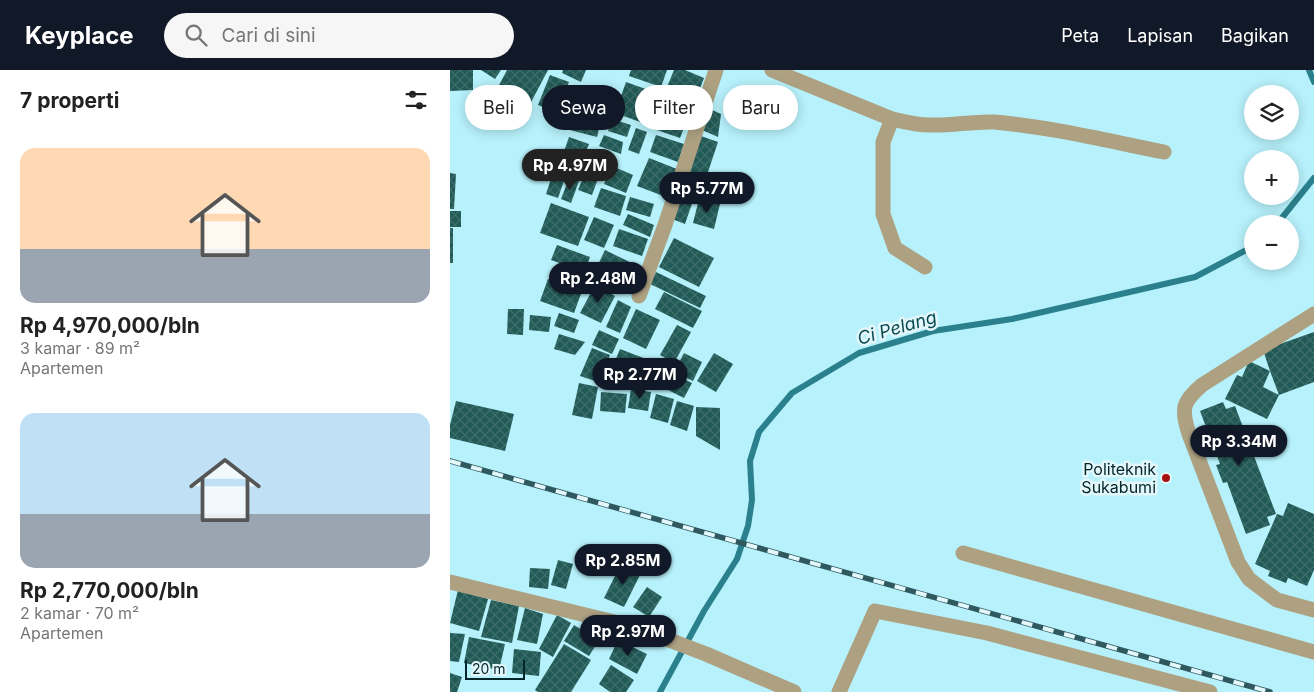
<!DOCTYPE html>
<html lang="id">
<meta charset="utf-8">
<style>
body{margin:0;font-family:Inter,sans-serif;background:#f6f6f6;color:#222;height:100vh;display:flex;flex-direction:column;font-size:19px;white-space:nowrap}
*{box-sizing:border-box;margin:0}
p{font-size:16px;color:#767676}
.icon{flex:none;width:28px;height:28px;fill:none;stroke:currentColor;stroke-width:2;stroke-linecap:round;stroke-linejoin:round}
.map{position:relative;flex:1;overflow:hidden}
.sheet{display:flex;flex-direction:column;background:#fff;width:450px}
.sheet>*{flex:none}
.hud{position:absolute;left:15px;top:15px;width:475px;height:45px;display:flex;gap:10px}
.tools{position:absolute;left:794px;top:15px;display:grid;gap:10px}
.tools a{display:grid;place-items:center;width:55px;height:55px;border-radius:50%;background:#fff;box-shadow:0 2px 12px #0003;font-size:25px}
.scale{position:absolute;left:15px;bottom:12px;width:60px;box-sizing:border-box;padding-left:5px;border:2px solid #03262b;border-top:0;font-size:14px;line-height:18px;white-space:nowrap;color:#03262b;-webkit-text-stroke:4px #e4f7fa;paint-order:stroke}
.price{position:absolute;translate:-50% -42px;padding:0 11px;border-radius:18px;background:#111827;color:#fff;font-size:16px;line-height:32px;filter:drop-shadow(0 1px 2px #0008)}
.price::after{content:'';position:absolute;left:50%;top:30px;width:15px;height:11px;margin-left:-8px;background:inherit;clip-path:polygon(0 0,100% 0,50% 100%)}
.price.current{background:#222;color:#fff}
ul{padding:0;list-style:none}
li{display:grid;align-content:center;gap:10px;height:265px;padding:0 20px}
li span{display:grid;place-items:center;height:155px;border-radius:15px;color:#555}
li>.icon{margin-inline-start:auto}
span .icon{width:90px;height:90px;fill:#fffc;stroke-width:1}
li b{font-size:21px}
h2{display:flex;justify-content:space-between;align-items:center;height:60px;padding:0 20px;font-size:21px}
.pill{padding:0 18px;border-radius:22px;background:#fff;box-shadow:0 2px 12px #0003;font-size:18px;line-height:45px}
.pill.current{background:#111827;color:#fff}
header{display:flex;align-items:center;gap:30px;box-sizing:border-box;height:70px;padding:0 25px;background:#111827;color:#fff}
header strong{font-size:24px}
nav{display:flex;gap:28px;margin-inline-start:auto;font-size:18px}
.search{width:350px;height:45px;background:#f6f6f6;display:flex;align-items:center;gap:12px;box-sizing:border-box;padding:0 18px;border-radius:28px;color:#767676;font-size:19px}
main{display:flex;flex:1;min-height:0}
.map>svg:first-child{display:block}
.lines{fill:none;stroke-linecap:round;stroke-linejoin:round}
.stream{stroke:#2a808c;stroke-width:6}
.building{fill:url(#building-cross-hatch)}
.minor{stroke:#ada182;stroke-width:15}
.rail-casing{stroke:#30595f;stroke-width:5.5}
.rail{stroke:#e4f7fa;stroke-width:4;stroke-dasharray:11;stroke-linecap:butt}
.poi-dot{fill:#a5100e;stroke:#e4f7fa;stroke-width:2}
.labels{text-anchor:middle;stroke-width:5;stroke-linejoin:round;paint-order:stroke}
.poi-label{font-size:16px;fill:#03262b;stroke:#e4f7fa;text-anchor:end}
.water-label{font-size:18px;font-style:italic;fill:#094a52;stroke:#e4f7fa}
</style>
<header>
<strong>Keyplace</strong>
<div class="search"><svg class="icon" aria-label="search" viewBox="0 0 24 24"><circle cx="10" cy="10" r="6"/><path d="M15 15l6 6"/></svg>Cari di sini</div>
<nav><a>Peta</a><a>Lapisan</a><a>Bagikan</a></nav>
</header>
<main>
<section class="sheet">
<h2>7 properti<svg class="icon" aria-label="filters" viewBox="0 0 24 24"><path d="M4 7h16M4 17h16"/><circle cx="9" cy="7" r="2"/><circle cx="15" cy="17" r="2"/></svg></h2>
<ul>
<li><span style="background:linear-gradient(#ffd9b3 65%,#9aa5b1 0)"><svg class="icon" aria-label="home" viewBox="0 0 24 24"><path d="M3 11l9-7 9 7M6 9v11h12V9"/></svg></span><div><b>Rp 4,970,000/bln</b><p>3 kamar · 89 m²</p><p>Apartemen</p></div></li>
<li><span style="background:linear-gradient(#bfe0f5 65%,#9aa5b1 0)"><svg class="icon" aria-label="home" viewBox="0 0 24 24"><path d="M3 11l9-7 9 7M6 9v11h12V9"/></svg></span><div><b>Rp 2,770,000/bln</b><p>2 kamar · 70 m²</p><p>Apartemen</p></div></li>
</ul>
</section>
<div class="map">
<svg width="864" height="622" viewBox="0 0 864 622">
<defs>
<pattern id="building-cross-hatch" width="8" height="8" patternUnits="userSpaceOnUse" patternTransform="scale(1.25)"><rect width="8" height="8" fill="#215a56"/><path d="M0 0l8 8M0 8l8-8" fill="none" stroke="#3e6e6b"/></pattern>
</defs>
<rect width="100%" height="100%" fill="#b7f1fb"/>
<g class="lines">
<g class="stream">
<polyline points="859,0 864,12"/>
<polyline points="827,154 864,108"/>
<polyline points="210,622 254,541 287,489 298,456 302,430 300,391 309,362 342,323 409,283 483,261 562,249 745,207 802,177"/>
</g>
</g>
<g class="building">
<polygon points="0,0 23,0 23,20 0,21"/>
<polygon points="31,0 51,0 45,9"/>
<polygon points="57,0 98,0 78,38 46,21"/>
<polygon points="113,0 136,0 131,12 112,3"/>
<polygon points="181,0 217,0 211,17 179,6"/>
<polygon points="224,0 235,0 254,8 242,39 213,27"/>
<polygon points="100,5 119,12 106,42 88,35"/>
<polygon points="176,12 204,22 193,53 165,43"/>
<polygon points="122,17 161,28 153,55 114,44"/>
<polygon points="209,35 239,45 230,68 201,58"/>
<polygon points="260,39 271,44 268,67 252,60"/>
<polygon points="162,49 181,55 177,67 158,61"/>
<polygon points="118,51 149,59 147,67 116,59"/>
<polygon points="186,58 197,62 189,84 178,80"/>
<polygon points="154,65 173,72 171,84 149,76"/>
<polygon points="206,65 234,74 228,92 200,82"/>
<polygon points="251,66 268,72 255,111 239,101"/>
<polygon points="119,67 139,74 131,94 112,87"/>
<polygon points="145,79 157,84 142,125 128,120"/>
<polygon points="199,88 227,99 216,127 187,116"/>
<polygon points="162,96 183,105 176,123 154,114"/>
<polygon points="104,100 116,105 108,128 96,124"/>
<polygon points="0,103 6,104 4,139 0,139"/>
<polygon points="118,111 129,111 121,133 111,129"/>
<polygon points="234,115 247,119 235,154 222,149"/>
<polygon points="151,118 176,126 170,146 144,137"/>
<polygon points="180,127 204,134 200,147 176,140"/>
<polygon points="249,129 270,134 264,159 243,153"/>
<polygon points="101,133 139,147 128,176 90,163"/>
<rect x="0" y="141" width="11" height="16"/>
<polygon points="178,144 204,155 200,167 173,155"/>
<polygon points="144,147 164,155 154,178 134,170"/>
<rect x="0" y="158" width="3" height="35"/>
<polygon points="169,159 198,169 192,186 163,176"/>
<polygon points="224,168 264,188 249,217 209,197"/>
<polygon points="107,175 140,187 135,202 101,190"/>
<polygon points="155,180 190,197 178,223 143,205"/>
<polygon points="206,202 256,226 250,238 200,214"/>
<polygon points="98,209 132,221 124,243 90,231"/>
<polygon points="145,215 165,226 151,253 130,243"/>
<polygon points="214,222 252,241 243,258 205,239"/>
<polygon points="168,230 181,237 170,263 156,257"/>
<polygon points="58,239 74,239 73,265 57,264"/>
<polygon points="186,239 210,250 196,279 173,268"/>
<polygon points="109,243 129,250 124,263 104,256"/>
<polygon points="80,245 101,247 99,262 79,260"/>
<polygon points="227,255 241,262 224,293 210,285"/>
<polygon points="149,260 169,269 162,284 142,275"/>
<polygon points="864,262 864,312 829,325 820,301 813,317 829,325 817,349 775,329 787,305 792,307 799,291 820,301 813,280"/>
<polygon points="109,264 135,272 125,285 104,279"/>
<polygon points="142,278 160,285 148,312 130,306"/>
<polygon points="170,279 204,292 194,317 160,303"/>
<polygon points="234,283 252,292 243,311 224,302"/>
<polygon points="264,283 283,294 266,322 247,311"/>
<polygon points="207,295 222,300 214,320 200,315"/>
<polygon points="225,305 242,313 234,328 218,320"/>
<polygon points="129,313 148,317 142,349 122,345"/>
<polygon points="181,319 201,322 198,341 178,338"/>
<polygon points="151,322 177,324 175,343 150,341"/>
<polygon points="206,324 224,329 218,353 200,348"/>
<polygon points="6,331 64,344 55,381 0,368 0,355"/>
<polygon points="227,331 244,336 237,361 220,355"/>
<polygon points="773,332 776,339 785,336 826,444 817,447 820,455 796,464 777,412 773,413 766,395 770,394 750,341"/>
<polygon points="246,337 270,338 270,380 246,366"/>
<polygon points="838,433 864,444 864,500 857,516 838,508 836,513 818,506 820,501 805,494 827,444 833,446"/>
<polygon points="108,490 123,494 116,519 101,515"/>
<polygon points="171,494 191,503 174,537 154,528"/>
<polygon points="80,498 100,499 98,519 79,517"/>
<polygon points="197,517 212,527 199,547 183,537"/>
<polygon points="8,520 38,529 29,561 0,553"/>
<polygon points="41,530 69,536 62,573 31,567"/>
<polygon points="75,538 93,544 87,574 67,570"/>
<polygon points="107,545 121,553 103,587 89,579"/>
<polygon points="124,555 149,570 139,586 114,571"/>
<polygon points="0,563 15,564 9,592 0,591"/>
<polygon points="19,567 55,574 49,600 14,593"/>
<polygon points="168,570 197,584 187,604 159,589"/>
<polygon points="114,574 141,590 121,622 88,622 85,620"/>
<polygon points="64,579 91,582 89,606 62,603"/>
<polygon points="161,595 184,610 176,622 160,622 149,614"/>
<polygon points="0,603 12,607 7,622 0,622"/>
</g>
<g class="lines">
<g class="minor">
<path d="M322 0 442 49C455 52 467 55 480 55 501 56 523 51 544 52 601 57 658 71 714 82"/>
<polyline points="442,49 433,72 433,144 445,178 475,197"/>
<polyline points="189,226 215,155 266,0"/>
<path d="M864 244 752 315C732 332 731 339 739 364L788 492 799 509 827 530 864 540"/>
<polyline points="513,483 864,582"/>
<polyline points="0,512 185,557 256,584 344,622"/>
<polyline points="389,622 425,541 537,563 760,622"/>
</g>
<g class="rail-casing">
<polyline id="rail" points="0,391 820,622"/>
</g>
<use href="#rail" class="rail"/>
</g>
<circle class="poi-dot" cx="716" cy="408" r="5"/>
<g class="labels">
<g class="poi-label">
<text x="706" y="405">Politeknik<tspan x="706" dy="18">Sukabumi</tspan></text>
</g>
<g class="water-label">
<text transform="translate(447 258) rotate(-16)" y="6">Ci Pelang</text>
</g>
</g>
</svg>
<div class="tools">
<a><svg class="icon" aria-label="layers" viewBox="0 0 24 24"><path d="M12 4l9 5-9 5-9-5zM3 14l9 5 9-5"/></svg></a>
<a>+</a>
<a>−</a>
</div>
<div class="scale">20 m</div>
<b class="price current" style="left:120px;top:121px">Rp 4.97M</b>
<b class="price" style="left:257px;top:144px">Rp 5.77M</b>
<b class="price" style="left:148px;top:234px">Rp 2.48M</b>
<b class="price" style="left:190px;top:330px">Rp 2.77M</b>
<b class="price" style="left:789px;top:397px">Rp 3.34M</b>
<b class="price" style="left:173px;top:516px">Rp 2.85M</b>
<b class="price" style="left:178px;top:587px">Rp 2.97M</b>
<div class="hud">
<a class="pill">Beli</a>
<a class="pill current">Sewa</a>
<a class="pill">Filter</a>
<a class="pill">Baru</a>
</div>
</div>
</main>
